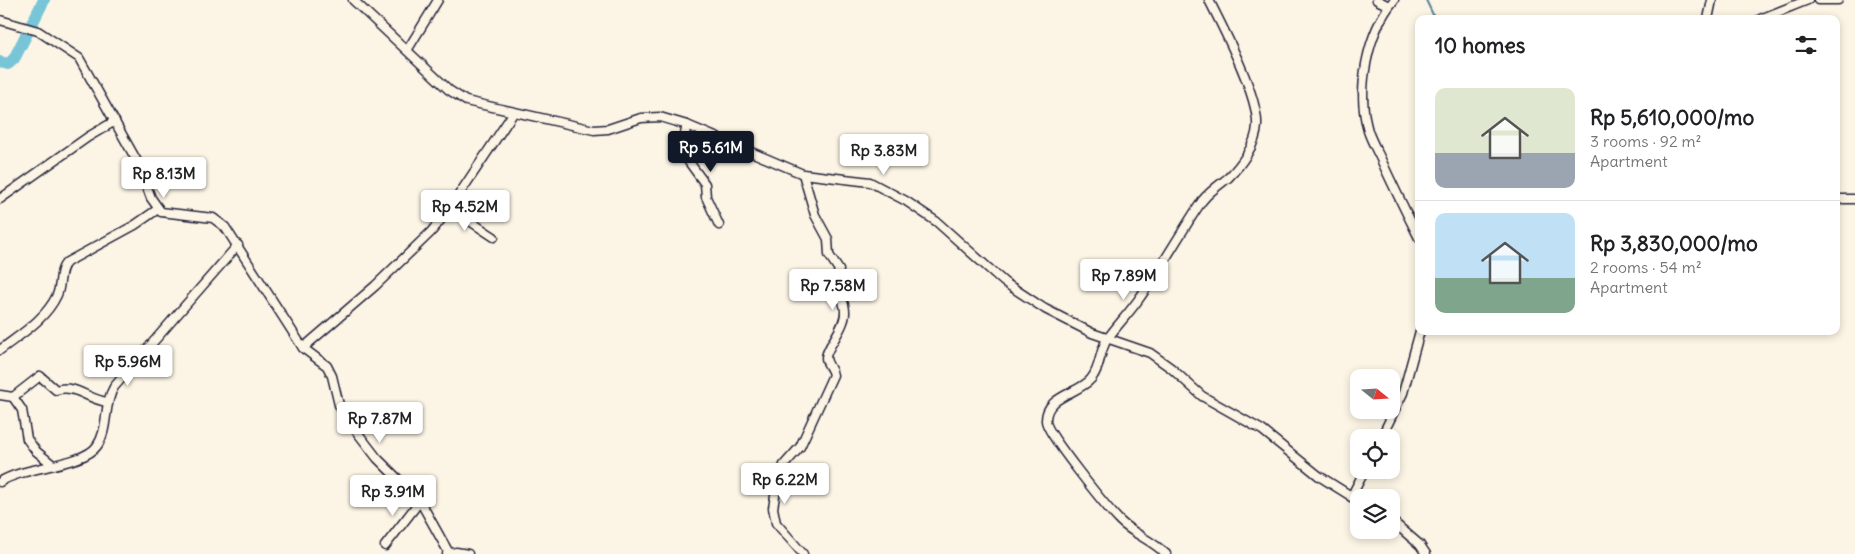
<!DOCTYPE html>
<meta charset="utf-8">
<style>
body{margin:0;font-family:Delius,sans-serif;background:#f2f2f2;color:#202124;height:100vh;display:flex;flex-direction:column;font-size:19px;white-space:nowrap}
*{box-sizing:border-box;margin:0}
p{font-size:16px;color:#757577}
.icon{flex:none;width:28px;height:28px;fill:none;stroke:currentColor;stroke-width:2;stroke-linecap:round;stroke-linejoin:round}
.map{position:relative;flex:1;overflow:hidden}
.side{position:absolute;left:1415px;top:15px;width:425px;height:320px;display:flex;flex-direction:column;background:#fff;border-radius:10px;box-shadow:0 2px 8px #0003}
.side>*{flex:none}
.needle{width:32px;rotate:108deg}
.buttons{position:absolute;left:1350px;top:369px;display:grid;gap:10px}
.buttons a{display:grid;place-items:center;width:50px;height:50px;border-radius:10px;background:#fff;box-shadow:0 2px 8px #0003;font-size:25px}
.price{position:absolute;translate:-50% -42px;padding:0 11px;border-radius:5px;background:#fff;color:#222;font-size:16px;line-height:32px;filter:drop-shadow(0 1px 2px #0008)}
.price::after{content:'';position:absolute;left:50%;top:30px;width:15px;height:11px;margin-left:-8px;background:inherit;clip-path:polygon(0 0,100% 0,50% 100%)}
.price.active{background:#111827;color:#fff}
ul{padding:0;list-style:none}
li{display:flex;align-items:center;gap:15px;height:125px;padding:0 20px}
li+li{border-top:1px solid #e0e0e0}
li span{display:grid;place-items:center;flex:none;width:140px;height:100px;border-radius:10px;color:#555}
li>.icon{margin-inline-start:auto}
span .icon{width:60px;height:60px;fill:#fffc;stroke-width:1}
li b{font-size:21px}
h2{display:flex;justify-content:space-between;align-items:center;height:60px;padding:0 20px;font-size:21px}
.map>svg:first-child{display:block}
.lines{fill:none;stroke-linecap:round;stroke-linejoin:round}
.stream{stroke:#568499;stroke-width:2}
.river{stroke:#79c5d8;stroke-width:12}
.minor-casing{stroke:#22223b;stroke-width:11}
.minor{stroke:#fcf5e5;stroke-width:8}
</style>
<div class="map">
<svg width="1855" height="554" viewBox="0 0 1855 554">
<rect width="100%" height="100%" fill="#fcf5e5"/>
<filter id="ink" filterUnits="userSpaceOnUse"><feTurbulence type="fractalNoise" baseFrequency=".02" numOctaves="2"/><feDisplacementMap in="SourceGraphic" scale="10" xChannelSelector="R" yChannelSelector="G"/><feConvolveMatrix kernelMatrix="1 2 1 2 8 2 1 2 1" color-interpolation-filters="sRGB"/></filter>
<g filter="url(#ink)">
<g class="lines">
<polyline class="stream" points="1426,0 1435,19"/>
<polyline class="river" points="0,62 8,64 14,59 44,0"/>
<g class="minor-casing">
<g id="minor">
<polyline points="353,0 449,90 466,101 594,130 608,129 641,118 660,117 687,125 803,174 870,182 906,201 937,222 1004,282 1045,309 1092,333 1150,353 1171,368 1202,396 1262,430 1319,476 1359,501"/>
<polyline points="1377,0 1389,6"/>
<path d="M1394 0C1367 33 1356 89 1368 131 1372 143 1379 154 1384 166 1395 190 1407 214 1419 238"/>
<polyline points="1818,0 1838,0"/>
<polyline points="1708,19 1712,0"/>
<polyline points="1760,19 1808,0"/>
<polyline points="0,20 38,31 79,58 138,163 151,198 161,212 213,218 225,227 303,348 327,366 332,376 339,405 347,419 377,458 420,501 449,553"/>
<polyline points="408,49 438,0"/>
<polyline points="687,125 681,151 705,184 706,197 719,225"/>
<path d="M803 174 815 215 828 239 829 255 839 270C831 290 844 293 845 311 846 327 827 346 826 357 826 365 832 367 833 375L800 447 784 465 777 484 773 508 776 523 803 554"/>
<polyline points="0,199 88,137 115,121"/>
<polyline points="1836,199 1855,199"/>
<polyline points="450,208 494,237"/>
<polyline points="303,348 375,286 431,232 450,208 514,112"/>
<path d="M0 350C21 334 46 319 57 295 62 284 58 270 67 262L135 225 158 209"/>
<path d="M0 395 13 397 40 376 56 390C75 384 87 399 107 402"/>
<polyline points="13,397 22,410 27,439 36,451 53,465"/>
<polyline points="1381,438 1403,393 1420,331"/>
<path d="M0 482C24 466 83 466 97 446 109 429 103 405 114 387L238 245"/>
<polyline points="1351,497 1365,470"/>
<polyline points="1391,520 1420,545 1426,554"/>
<polyline points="385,546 420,501"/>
<polyline points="447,554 456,552 468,554"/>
<path d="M1166 554C1152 540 1133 534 1120 521 1108 509 1046 433 1046 421 1045 396 1078 394 1091 379 1101 368 1099 350 1108 338 1119 323 1131 311 1141 296 1163 265 1181 232 1202 201 1209 192 1219 185 1228 178 1241 165 1256 145 1257 126 1259 97 1223 28 1209 0"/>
</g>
</g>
<use href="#minor" class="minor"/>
</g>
</g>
</svg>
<div class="buttons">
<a><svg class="needle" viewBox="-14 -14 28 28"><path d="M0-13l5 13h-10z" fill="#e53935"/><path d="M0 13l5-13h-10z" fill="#757577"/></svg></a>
<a><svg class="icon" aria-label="locate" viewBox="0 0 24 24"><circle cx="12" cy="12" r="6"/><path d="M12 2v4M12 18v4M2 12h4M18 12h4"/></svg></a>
<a><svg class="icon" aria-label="layers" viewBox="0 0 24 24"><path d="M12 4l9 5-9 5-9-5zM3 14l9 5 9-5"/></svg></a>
</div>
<b class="price active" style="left:711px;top:173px">Rp 5.61M</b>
<b class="price" style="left:884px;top:176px">Rp 3.83M</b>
<b class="price" style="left:164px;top:199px">Rp 8.13M</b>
<b class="price" style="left:465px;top:232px">Rp 4.52M</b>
<b class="price" style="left:1124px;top:301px">Rp 7.89M</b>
<b class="price" style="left:833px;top:311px">Rp 7.58M</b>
<b class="price" style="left:128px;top:387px">Rp 5.96M</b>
<b class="price" style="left:380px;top:444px">Rp 7.87M</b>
<b class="price" style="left:785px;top:505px">Rp 6.22M</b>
<b class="price" style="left:393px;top:517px">Rp 3.91M</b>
<section class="side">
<h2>10 homes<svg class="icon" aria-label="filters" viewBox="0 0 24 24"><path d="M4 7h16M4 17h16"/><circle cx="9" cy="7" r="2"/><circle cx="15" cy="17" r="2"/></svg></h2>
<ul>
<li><span style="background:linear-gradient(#dfe7d0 65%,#9aa5b1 0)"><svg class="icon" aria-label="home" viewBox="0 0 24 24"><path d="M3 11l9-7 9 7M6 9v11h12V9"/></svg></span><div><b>Rp 5,610,000/mo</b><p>3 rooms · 92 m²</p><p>Apartment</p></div></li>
<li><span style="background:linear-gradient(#bfe0f5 65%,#7fa58c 0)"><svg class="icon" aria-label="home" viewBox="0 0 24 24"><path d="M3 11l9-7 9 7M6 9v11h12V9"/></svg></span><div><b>Rp 3,830,000/mo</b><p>2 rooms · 54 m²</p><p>Apartment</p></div></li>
</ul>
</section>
</div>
